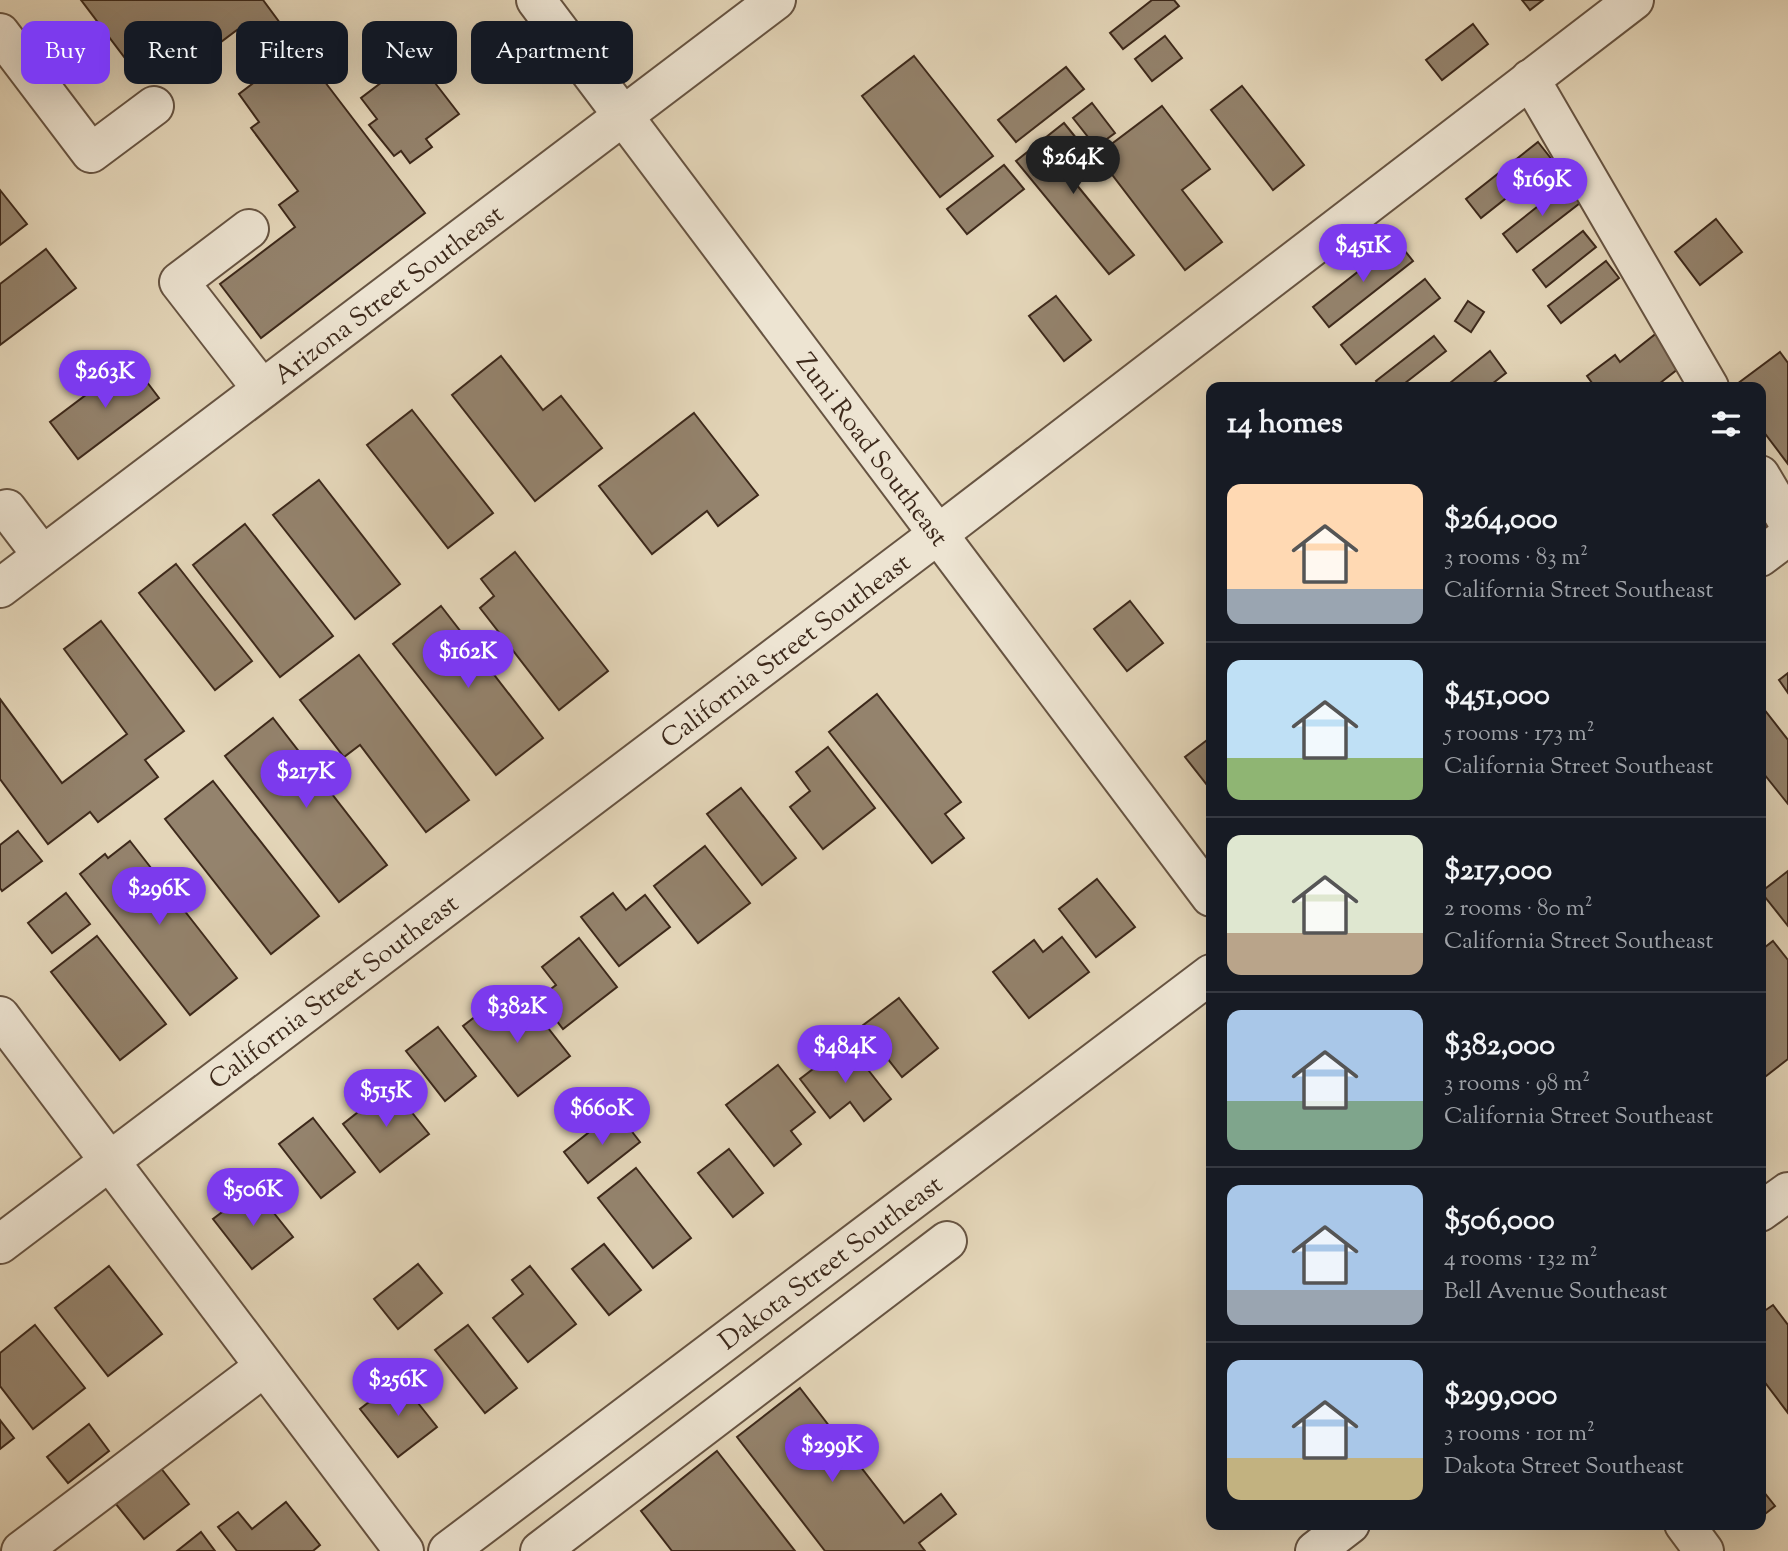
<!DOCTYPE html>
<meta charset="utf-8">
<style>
body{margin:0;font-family:"Sorts Mill Goudy",serif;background:#20242c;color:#f1f3f6;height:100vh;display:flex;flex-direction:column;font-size:26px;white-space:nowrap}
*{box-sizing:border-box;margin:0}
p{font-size:23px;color:#9ea1a6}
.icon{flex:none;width:38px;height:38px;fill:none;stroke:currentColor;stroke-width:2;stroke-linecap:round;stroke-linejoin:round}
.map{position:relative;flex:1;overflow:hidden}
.sheet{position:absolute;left:1206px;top:382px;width:560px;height:1148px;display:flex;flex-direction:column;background:#171b24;border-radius:14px;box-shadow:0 7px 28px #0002}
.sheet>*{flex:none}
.top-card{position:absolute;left:21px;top:21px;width:665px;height:63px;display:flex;gap:14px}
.price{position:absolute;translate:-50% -60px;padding:0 16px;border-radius:24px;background:#7c3aed;color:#fff;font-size:23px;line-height:46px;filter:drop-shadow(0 2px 4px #0008)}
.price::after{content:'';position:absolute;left:50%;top:42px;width:21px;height:16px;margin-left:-10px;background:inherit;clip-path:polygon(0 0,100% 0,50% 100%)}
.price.current{background:#222;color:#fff}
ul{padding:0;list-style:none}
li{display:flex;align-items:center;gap:21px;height:175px;padding:0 21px}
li+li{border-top:2px solid #363941}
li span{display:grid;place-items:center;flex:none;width:196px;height:140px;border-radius:14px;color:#555}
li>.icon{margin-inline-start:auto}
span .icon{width:84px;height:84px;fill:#fffc;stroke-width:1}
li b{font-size:30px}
h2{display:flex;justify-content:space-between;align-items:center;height:84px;padding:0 21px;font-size:30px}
.pill{padding:0 24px;border-radius:14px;background:#171b24;box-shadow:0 7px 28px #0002;font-size:24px;line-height:63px}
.pill.current{background:#7c3aed;color:#fff}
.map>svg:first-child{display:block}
.building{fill:#94836d;stroke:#3d291b;stroke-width:2}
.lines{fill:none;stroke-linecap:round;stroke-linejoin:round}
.minor-casing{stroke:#675442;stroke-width:42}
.minor{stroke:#ede4d2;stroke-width:38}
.labels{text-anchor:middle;stroke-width:7;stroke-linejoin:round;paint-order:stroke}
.street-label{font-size:26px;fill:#3d291b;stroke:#ede4d2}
</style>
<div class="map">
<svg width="1788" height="1551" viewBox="0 0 1788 1551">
<rect width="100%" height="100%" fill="#e4d6b9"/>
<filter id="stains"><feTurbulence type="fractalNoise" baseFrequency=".00286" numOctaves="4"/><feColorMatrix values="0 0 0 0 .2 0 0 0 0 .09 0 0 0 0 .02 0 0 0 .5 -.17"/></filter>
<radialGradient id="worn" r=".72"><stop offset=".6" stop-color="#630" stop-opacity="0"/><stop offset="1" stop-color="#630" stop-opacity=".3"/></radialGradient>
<g class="building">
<polygon points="81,0 263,0 280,23 249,47 237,30 197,60 178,36 134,70"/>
<polygon points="1152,0 1174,0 1179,6 1123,49 1110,33"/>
<polygon points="1522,0 1543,0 1530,10"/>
<polygon points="1473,24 1488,44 1442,80 1426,60"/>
<polygon points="1165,36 1182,58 1152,81 1135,59"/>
<polygon points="299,48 425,213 261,338 220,284 295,227 279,205 298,191 251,128 259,122 239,94"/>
<polygon points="914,56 993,156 940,197 862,96"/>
<polygon points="415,57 459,114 426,139 432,147 410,163 401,151 394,156 369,125 377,119 361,98"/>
<polygon points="1066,67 1084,89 1016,142 998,120"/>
<polygon points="1242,86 1304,165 1273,190 1211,110"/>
<polygon points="1092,103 1115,133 1096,147 1073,118"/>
<polygon points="1162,106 1210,169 1182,190 1222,242 1185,270 1097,155"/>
<polygon points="1064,123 1089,154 1067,173 1134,255 1109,274 1016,161"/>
<polygon points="1538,142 1553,161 1481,218 1466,199"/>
<polygon points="1004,165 1024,189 967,234 947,209"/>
<polygon points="1566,184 1580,203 1517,252 1503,234"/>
<polygon points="0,190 27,224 0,245"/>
<polygon points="1716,219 1742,252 1700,285 1675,252"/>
<polygon points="1583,231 1596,247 1546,287 1533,270"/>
<polygon points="1397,241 1413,261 1329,327 1313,307"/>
<polygon points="46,249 76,288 0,345 0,284"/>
<polygon points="1606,261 1619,278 1561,323 1548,306"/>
<polygon points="1425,279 1440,298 1356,364 1341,345"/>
<polygon points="1056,296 1091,340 1064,361 1029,316"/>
<polygon points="1468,301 1484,312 1471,332 1455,321"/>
<polygon points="1658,332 1683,365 1655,387 1595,387 1587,376 1615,355 1620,362"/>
<polygon points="1434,336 1446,351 1400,387 1380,387 1376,381"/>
<polygon points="1490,351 1506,373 1488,387 1445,387"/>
<polygon points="1780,352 1788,363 1788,464 1760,427 1760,387 1733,387"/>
<polygon points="501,356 543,410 561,396 602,448 535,501 452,395"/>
<polygon points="131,361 159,398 78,459 50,422"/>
<polygon points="412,410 493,513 448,548 367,445"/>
<polygon points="694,413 758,495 718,526 707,511 652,554 599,486"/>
<polygon points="319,480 400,584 355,619 273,515"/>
<polygon points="245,524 333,636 280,677 193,565"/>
<polygon points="515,552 608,671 559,710 480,608 494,596 481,579"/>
<polygon points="176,564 252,661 215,690 139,593"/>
<polygon points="1130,601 1163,643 1127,671 1094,629"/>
<polygon points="441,606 543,738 496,775 393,644"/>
<polygon points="101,621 184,731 145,760 158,777 98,822 90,812 48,844 0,779 0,699 62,783 127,734 64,649"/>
<polygon points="359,655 469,800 426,832 360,745 344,757 300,700"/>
<polygon points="1788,673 1788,693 1779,680"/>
<polygon points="877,694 961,802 945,814 964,838 932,863 829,732"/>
<polygon points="1760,704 1788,740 1788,804 1760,769"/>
<polygon points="273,718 387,865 339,902 225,756"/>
<polygon points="1211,737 1211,790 1185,757"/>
<polygon points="828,747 875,808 823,849 790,807 810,791 796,772"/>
<polygon points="213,781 319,916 271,954 165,819"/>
<polygon points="741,788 796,858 762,885 707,814"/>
<polygon points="18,831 42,861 2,891 0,888 0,845"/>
<polygon points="130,841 237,978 190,1015 80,874 105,854 108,858"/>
<polygon points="705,846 750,903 698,943 654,886"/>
<polygon points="1788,871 1788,926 1761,892"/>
<polygon points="1097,879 1135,927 1096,957 1059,909"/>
<polygon points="66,893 90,924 52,953 28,923"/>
<polygon points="613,893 626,910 645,895 670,927 619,966 581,917"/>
<polygon points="97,936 166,1024 120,1060 51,972"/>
<polygon points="1062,937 1089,972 1029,1018 993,972 1034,940 1043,952"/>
<polygon points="579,938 617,987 563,1029 539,998 556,985 542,967"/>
<polygon points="1773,941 1788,960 1788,1059 1761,1080 1760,951"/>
<polygon points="899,998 938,1048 902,1077 862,1026"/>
<polygon points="498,999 513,1018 530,1005 570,1056 518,1096 463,1026"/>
<polygon points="438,1027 476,1076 445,1101 406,1051"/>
<polygon points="847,1043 891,1099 864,1121 850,1102 830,1118 800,1079"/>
<polygon points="778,1065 815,1112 791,1131 801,1144 774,1166 726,1105"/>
<polygon points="391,1086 429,1134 380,1172 343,1124"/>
<polygon points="616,1111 640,1142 588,1183 564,1152"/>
<polygon points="313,1118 355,1172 321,1198 279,1144"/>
<polygon points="729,1149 763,1193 733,1217 698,1173"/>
<polygon points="636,1168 691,1238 653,1268 598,1198"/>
<polygon points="254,1188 293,1237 252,1269 213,1219"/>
<polygon points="604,1244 641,1290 609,1315 572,1269"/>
<polygon points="418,1264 442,1293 398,1329 374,1299"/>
<polygon points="109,1266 162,1334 108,1376 55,1308"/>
<polygon points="530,1266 576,1324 528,1362 493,1318 523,1294 512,1280"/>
<polygon points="1773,1305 1788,1325 1788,1413 1760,1376 1760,1314"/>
<polygon points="35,1325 85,1388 33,1429 0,1386 0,1353"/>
<polygon points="468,1325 517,1388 485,1413 435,1350"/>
<polygon points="399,1379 437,1427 398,1457 360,1409"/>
<polygon points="800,1388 904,1523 941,1494 956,1514 919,1543 925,1551 825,1551 737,1437"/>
<polygon points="0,1420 14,1438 0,1449"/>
<polygon points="89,1424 109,1451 68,1483 47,1457"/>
<polygon points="717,1451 795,1551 672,1551 641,1511"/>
<polygon points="160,1467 189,1504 144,1539 115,1503"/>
<polygon points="1760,1487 1775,1506 1760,1518"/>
<polygon points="286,1502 320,1545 313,1551 237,1551 218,1527 238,1512 252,1529"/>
<polygon points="201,1532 215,1551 177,1551"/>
</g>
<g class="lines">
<g class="minor-casing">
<g id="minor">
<polyline points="536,0 1211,897"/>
<polyline points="0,33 91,153 154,106"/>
<polyline points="1530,79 1709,387"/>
<polyline points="249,229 179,282 262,389"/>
<polyline points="1760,475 1788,522"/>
<polyline points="7,509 42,555"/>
<polyline points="1760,557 1788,536"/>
<polyline points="0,588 776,0"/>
<polyline points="0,1016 404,1551"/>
<polyline points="1760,1212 1788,1192"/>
<polyline points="0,1244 937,535 1634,0"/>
<polyline points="1684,1524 1704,1551"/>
<polyline points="21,1551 264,1367"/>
<polyline points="448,1551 1211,974"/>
<polyline points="540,1551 947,1241"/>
<polyline points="1315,1551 1350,1524"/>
</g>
</g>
<use href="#minor" class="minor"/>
</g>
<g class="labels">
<g class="street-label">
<text transform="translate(388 294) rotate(-37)" y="9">Arizona Street Southeast</text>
<text transform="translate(873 449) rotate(53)" y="9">Zuni Road Southeast</text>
<text transform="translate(785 650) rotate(-37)" y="9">California Street Southeast</text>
<text transform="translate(333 991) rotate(-37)" y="9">California Street Southeast</text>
<text transform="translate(830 1262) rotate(-37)" y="9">Dakota Street Southeast</text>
</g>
</g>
<rect width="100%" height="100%" filter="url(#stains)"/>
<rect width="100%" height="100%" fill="url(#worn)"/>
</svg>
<b class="price current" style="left:1073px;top:196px">$264K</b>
<b class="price" style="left:1542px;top:218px">$169K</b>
<b class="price" style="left:1363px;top:284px">$451K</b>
<b class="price" style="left:105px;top:410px">$263K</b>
<b class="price" style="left:468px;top:690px">$162K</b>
<b class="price" style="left:306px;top:810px">$217K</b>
<b class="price" style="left:159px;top:927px">$296K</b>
<b class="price" style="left:517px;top:1045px">$382K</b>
<b class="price" style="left:845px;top:1085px">$484K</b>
<b class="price" style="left:386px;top:1129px">$515K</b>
<b class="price" style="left:602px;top:1147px">$660K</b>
<b class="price" style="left:253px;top:1228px">$506K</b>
<b class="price" style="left:398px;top:1418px">$256K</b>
<b class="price" style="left:832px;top:1484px">$299K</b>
<div class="top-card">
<a class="pill current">Buy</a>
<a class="pill">Rent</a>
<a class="pill">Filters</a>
<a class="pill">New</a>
<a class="pill">Apartment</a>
</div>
<section class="sheet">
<h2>14 homes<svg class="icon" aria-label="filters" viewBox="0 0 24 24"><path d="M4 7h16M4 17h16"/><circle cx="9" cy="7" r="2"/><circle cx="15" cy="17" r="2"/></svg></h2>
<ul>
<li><span style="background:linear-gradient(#ffd9b3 75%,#9aa5b1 0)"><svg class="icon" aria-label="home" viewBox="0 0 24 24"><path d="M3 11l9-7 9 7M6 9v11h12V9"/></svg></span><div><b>$264,000</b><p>3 rooms · 83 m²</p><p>California Street Southeast</p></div></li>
<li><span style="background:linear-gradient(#bfe0f5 70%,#8fb573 0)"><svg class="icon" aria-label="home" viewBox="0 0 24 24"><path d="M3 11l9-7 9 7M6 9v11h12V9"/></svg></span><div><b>$451,000</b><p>5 rooms · 173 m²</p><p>California Street Southeast</p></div></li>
<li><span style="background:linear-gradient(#dfe7d0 70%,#b9a48a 0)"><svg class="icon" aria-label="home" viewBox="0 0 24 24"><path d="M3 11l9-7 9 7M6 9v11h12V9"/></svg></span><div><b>$217,000</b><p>2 rooms · 80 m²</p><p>California Street Southeast</p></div></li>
<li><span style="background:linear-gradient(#a9c7e8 65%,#7fa58c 0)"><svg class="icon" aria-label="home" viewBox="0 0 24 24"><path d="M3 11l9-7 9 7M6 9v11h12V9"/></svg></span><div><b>$382,000</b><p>3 rooms · 98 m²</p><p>California Street Southeast</p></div></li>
<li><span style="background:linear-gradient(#a9c7e8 75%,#9aa5b1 0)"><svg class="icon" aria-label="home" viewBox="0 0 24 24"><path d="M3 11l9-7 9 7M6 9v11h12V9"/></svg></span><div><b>$506,000</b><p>4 rooms · 132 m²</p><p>Bell Avenue Southeast</p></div></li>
<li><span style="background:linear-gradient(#a9c7e8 70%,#c2b280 0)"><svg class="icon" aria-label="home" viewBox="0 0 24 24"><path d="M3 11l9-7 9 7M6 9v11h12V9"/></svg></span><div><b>$299,000</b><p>3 rooms · 101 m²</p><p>Dakota Street Southeast</p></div></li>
</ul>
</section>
</div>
